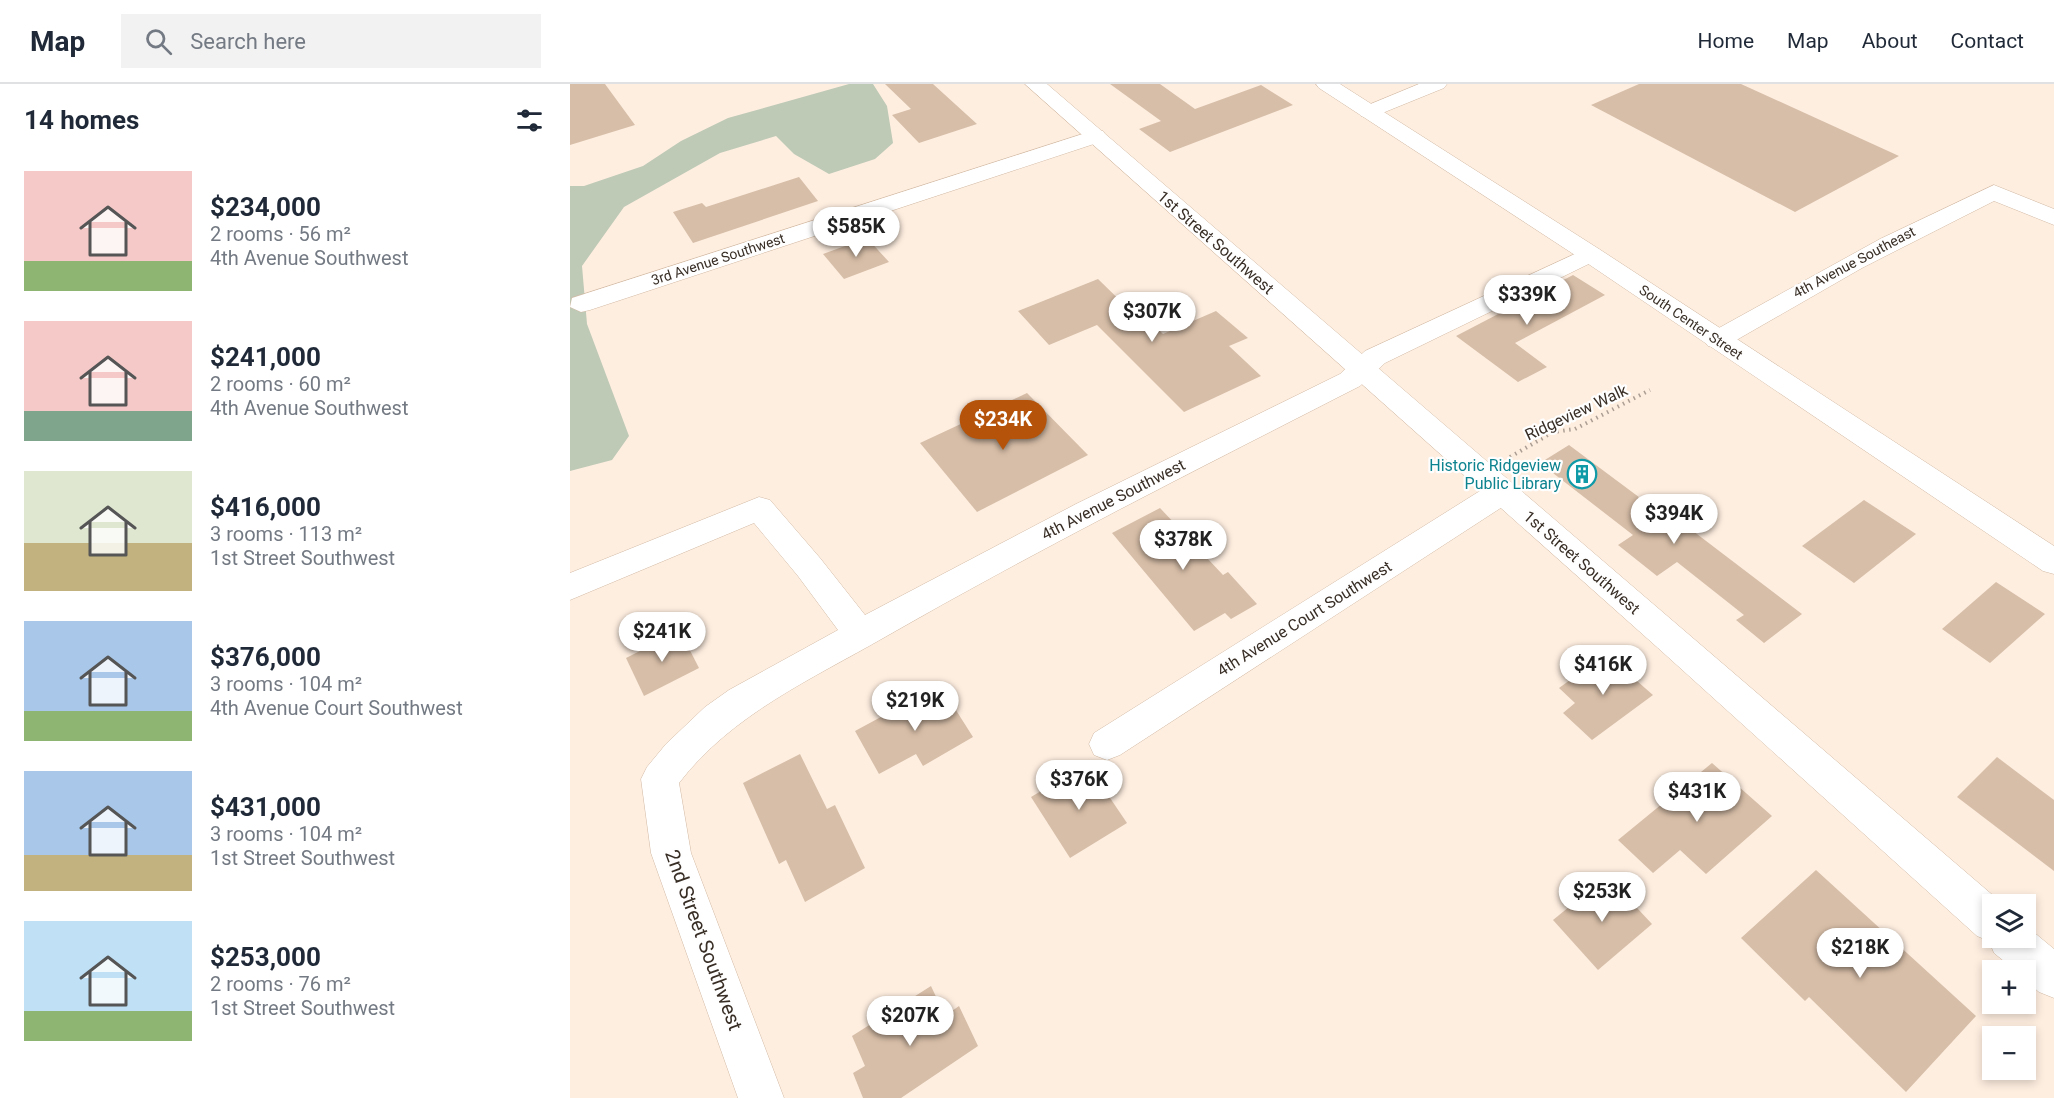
<!DOCTYPE html>
<meta charset="utf-8">
<style>
body{margin:0;font-family:Roboto,sans-serif;background:#f2f2f3;color:#1f2937;height:100vh;display:flex;flex-direction:column;font-size:22px;white-space:nowrap}
*{box-sizing:border-box;margin:0}
p{font-size:20px;color:#747a83}
.icon{flex:none;width:33px;height:33px;fill:none;stroke:currentColor;stroke-width:2;stroke-linecap:round;stroke-linejoin:round}
.map{position:relative;flex:1;overflow:hidden}
.side{display:flex;flex-direction:column;background:#fff;width:570px}
.side>*{flex:none}
.controls{position:absolute;left:1412px;top:810px;display:grid;gap:12px}
.controls a{display:grid;place-items:center;width:54px;height:54px;border-radius:0px;background:#fff;box-shadow:0 3px 9px #0003;font-size:30px}
.price{position:absolute;translate:-50% -51px;padding:0 14px;border-radius:21px;background:#fff;color:#222;font-size:20px;line-height:39px;filter:drop-shadow(0 2px 3px #0008)}
.price::after{content:'';position:absolute;left:50%;top:36px;width:18px;height:14px;margin-left:-9px;background:inherit;clip-path:polygon(0 0,100% 0,50% 100%)}
.price.selected{background:#b45309;color:#fff}
ul{padding:0;list-style:none}
li{display:flex;align-items:center;gap:18px;height:150px;padding:0 24px}
li span{display:grid;place-items:center;flex:none;width:168px;height:120px;border-radius:0px;color:#555}
li>.icon{margin-inline-start:auto}
span .icon{width:72px;height:72px;fill:#fffc;stroke-width:1}
li b{font-size:26px}
h2{display:flex;justify-content:space-between;align-items:center;height:72px;padding:0 24px;font-size:26px}
header{display:flex;align-items:center;gap:36px;box-sizing:border-box;height:84px;padding:0 30px;background:#fff;border-bottom:2px solid #e0e1e3}
header strong{font-size:28px}
nav{display:flex;gap:33px;margin-inline-start:auto;font-size:21px}
.search{width:420px;height:54px;background:#f2f2f3;display:flex;align-items:center;gap:15px;box-sizing:border-box;padding:0 21px;border-radius:0px;color:#747a83;font-size:22px}
main{display:flex;flex:1;min-height:0}
.map>svg:first-child{display:block}
.green{fill:#bec9b6}
.building{fill:#d7bea8}
.lines{fill:none;stroke-linecap:round;stroke-linejoin:round}
.street-casing{stroke:#d2b9a3;stroke-width:1}
.secondary-casing{stroke:#d2b9a3;stroke-width:1}
.path{stroke:#ac9e93;stroke-width:4;stroke-dasharray:1.5 4.5;stroke-linecap:butt}
.street{fill:#fff;fill-rule:evenodd}
.secondary{fill:#fff;fill-rule:evenodd}
.labels{text-anchor:middle;stroke-width:4.5;stroke-linejoin:round;paint-order:stroke}
.far-street-label{font-size:14px;fill:#382e26;stroke:#fefefe}
.street-label{font-size:16px;fill:#382e26;stroke:#fefefe}
.culture-label{font-size:16px;fill:#0d838f;stroke:#fefefe;text-anchor:end}
.near-street-label{font-size:20px;fill:#382e26;stroke:#fefefe}
</style>
<header>
<strong>Map</strong>
<div class="search"><svg class="icon" aria-label="search" viewBox="0 0 24 24"><circle cx="10" cy="10" r="6"/><path d="M15 15l6 6"/></svg>Search here</div>
<nav><a>Home</a><a>Map</a><a>About</a><a>Contact</a></nav>
</header>
<main>
<section class="side">
<h2>14 homes<svg class="icon" aria-label="filters" viewBox="0 0 24 24"><path d="M4 7h16M4 17h16"/><circle cx="9" cy="7" r="2"/><circle cx="15" cy="17" r="2"/></svg></h2>
<ul>
<li><span style="background:linear-gradient(#f6c9c9 75%,#8fb573 0)"><svg class="icon" aria-label="home" viewBox="0 0 24 24"><path d="M3 11l9-7 9 7M6 9v11h12V9"/></svg></span><div><b>$234,000</b><p>2 rooms · 56 m²</p><p>4th Avenue Southwest</p></div></li>
<li><span style="background:linear-gradient(#f6c9c9 75%,#7fa58c 0)"><svg class="icon" aria-label="home" viewBox="0 0 24 24"><path d="M3 11l9-7 9 7M6 9v11h12V9"/></svg></span><div><b>$241,000</b><p>2 rooms · 60 m²</p><p>4th Avenue Southwest</p></div></li>
<li><span style="background:linear-gradient(#dfe7d0 60%,#c2b280 0)"><svg class="icon" aria-label="home" viewBox="0 0 24 24"><path d="M3 11l9-7 9 7M6 9v11h12V9"/></svg></span><div><b>$416,000</b><p>3 rooms · 113 m²</p><p>1st Street Southwest</p></div></li>
<li><span style="background:linear-gradient(#a9c7e8 75%,#8fb573 0)"><svg class="icon" aria-label="home" viewBox="0 0 24 24"><path d="M3 11l9-7 9 7M6 9v11h12V9"/></svg></span><div><b>$376,000</b><p>3 rooms · 104 m²</p><p>4th Avenue Court Southwest</p></div></li>
<li><span style="background:linear-gradient(#a9c7e8 70%,#c2b280 0)"><svg class="icon" aria-label="home" viewBox="0 0 24 24"><path d="M3 11l9-7 9 7M6 9v11h12V9"/></svg></span><div><b>$431,000</b><p>3 rooms · 104 m²</p><p>1st Street Southwest</p></div></li>
<li><span style="background:linear-gradient(#bfe0f5 75%,#8fb573 0)"><svg class="icon" aria-label="home" viewBox="0 0 24 24"><path d="M3 11l9-7 9 7M6 9v11h12V9"/></svg></span><div><b>$253,000</b><p>2 rooms · 76 m²</p><p>1st Street Southwest</p></div></li>
</ul>
</section>
<div class="map">
<svg width="1484" height="1014" viewBox="0 0 1484 1014">
<rect width="100%" height="100%" fill="#feeee0"/>
<polygon class="green" points="279,0 303,0 317,22 323,59 305,75 259,90 224,70 206,52 150,69 54,123 12,182 17,240 59,352 42,376 0,387 0,102 14,102 73,82 111,57 158,34"/>
<g class="building">
<polygon points="0,0 35,0 65,41 0,61"/>
<polygon points="315,0 363,0 407,40 349,59 322,31 341,25"/>
<polygon points="540,0 590,0 625,25 691,1 723,21 600,68 569,45 591,37"/>
<polygon points="1069,0 1171,0 1329,72 1225,128 1021,21"/>
<polygon points="229,93 248,117 123,159 103,128 132,119 136,123"/>
<polygon points="297,154 319,178 274,195 253,170"/>
<polygon points="1003,191 1035,211 945,259 977,283 948,298 886,252"/>
<polygon points="528,195 572,238 578,235 593,250 646,227 678,254 659,262 691,292 614,328 527,241 479,261 448,227"/>
<polygon points="457,309 518,371 407,428 350,359"/>
<polygon points="999,361 1093,431 1098,428 1232,530 1194,559 1166,536 1174,531 1107,478 1087,492 1048,461 1063,451 970,379"/>
<polygon points="1294,416 1346,450 1284,499 1232,462"/>
<polygon points="590,424 653,491 658,488 687,520 661,535 655,529 624,547 542,449"/>
<polygon points="1426,498 1475,530 1420,579 1372,545"/>
<polygon points="110,547 129,584 74,612 56,574"/>
<polygon points="1036,570 1083,611 1022,656 993,629 1005,619 989,604"/>
<polygon points="370,601 403,653 353,682 346,670 309,690 285,647"/>
<polygon points="230,670 257,725 265,721 295,784 235,818 216,776 209,780 173,699"/>
<polygon points="1427,673 1484,716 1484,787 1387,713"/>
<polygon points="1142,679 1202,732 1136,790 1110,766 1083,789 1048,756"/>
<polygon points="517,680 557,739 500,774 461,713"/>
<polygon points="1246,786 1406,932 1336,1008 1239,913 1235,917 1171,854"/>
<polygon points="1037,792 1082,840 1028,886 983,836"/>
<polygon points="361,902 375,932 389,922 408,962 331,1014 293,1014 283,989 295,982 282,952"/>
</g>
<g class="lines">
<g class="street-casing">
<g id="street">
<polygon points="849,0 877,0 874,4 805,32 798,34 791,32 788,28 791,24"/>
<polygon points="525,46 533,47 536,52 533,57 20,226 11,228 0,223 2,214"/>
<polygon points="1424,101 1484,125 1484,141 1424,117 1292,184 1156,262 1147,264 1138,262 1134,256 1138,250 1310,155"/>
<path d="M1020 163 1029 165 1032 170 1029 175 815 279 790 302C630 384 470 464 315 553 242 595 162 630 109 699L121 769 214 1014H168L81 769 71 695 77 683 96 660 135 623 159 606 268 546 228 492 184 439 0 516V489L189 413 200 416 250 474 295 531 506 420 770 290 795 267Z"/>
<polygon points="932,397 943,400 947,408 943,416 550,671 537,676 524,671 519,660 524,649 921,400"/>
</g>
</g>
<g class="secondary-casing">
<g id="secondary">
<polygon points="455,0 477,0 1433,820 1422,820 1422,854 1455,854 1455,841 1484,865 1484,914 1469,908 1455,896 1455,886 1445,886 1424,869 1419,857 1407,852 1088,564"/>
<polygon points="746,0 770,0 1029,165 1484,462 1484,490 1473,487 1011,175 749,4"/>
</g>
</g>
<polyline class="path" points="940,373 983,348 1005,345 1080,306"/>
<use href="#street" class="street"/>
<use href="#secondary" class="secondary"/>
</g>
<defs>
<g id="building-ring" transform="scale(1.5)"><circle r="9.5" fill="#fefefe" stroke="#0f9aa8" stroke-width="1.5"/><path d="M-4-6H4V6H1V3H-1V6H-4ZM-2.5-4.3h1.7v1.8h-1.7ZM.8-4.3h1.7v1.8H.8ZM-2.5-1h1.7V.8h-1.7ZM.8-1h1.7V.8H.8Z" fill="#0f9aa8"/></g>
</defs>
<g fill-rule="evenodd">
<use href="#building-ring" x="1012" y="390"/>
</g>
<g class="labels">
<g class="far-street-label">
<text transform="translate(148 175) rotate(-18)" y="5">3rd Avenue Southwest</text>
<text transform="translate(1284 178) rotate(-28)" y="5">4th Avenue Southeast</text>
<text transform="translate(1121 238) rotate(34)" y="5">South Center Street</text>
</g>
<g class="street-label">
<text transform="translate(646 158) rotate(41)" y="6">1st Street Southwest</text>
<text transform="translate(1006 328) rotate(-25)" y="6">Ridgeview Walk</text>
<text transform="translate(543 415) rotate(-27)" y="6">4th Avenue Southwest</text>
<text transform="translate(1012 478) rotate(41)" y="6">1st Street Southwest</text>
<text transform="translate(734 534) rotate(-32)" y="6">4th Avenue Court Southwest</text>
</g>
<g class="culture-label">
<text x="991" y="387">Historic Ridgeview<tspan x="991" dy="18">Public Library</tspan></text>
</g>
<g class="near-street-label">
<text transform="translate(134 856) rotate(70)" y="7">2nd Street Southwest</text>
</g>
</g>
</svg>
<div class="controls">
<a><svg class="icon" aria-label="layers" viewBox="0 0 24 24"><path d="M12 4l9 5-9 5-9-5zM3 14l9 5 9-5"/></svg></a>
<a>+</a>
<a>−</a>
</div>
<b class="price" style="left:286px;top:174px">$585K</b>
<b class="price" style="left:957px;top:242px">$339K</b>
<b class="price" style="left:582px;top:259px">$307K</b>
<b class="price selected" style="left:433px;top:367px">$234K</b>
<b class="price" style="left:1104px;top:461px">$394K</b>
<b class="price" style="left:613px;top:487px">$378K</b>
<b class="price" style="left:92px;top:579px">$241K</b>
<b class="price" style="left:1033px;top:612px">$416K</b>
<b class="price" style="left:345px;top:648px">$219K</b>
<b class="price" style="left:509px;top:727px">$376K</b>
<b class="price" style="left:1127px;top:739px">$431K</b>
<b class="price" style="left:1032px;top:839px">$253K</b>
<b class="price" style="left:1290px;top:895px">$218K</b>
<b class="price" style="left:340px;top:963px">$207K</b>
</div>
</main>
